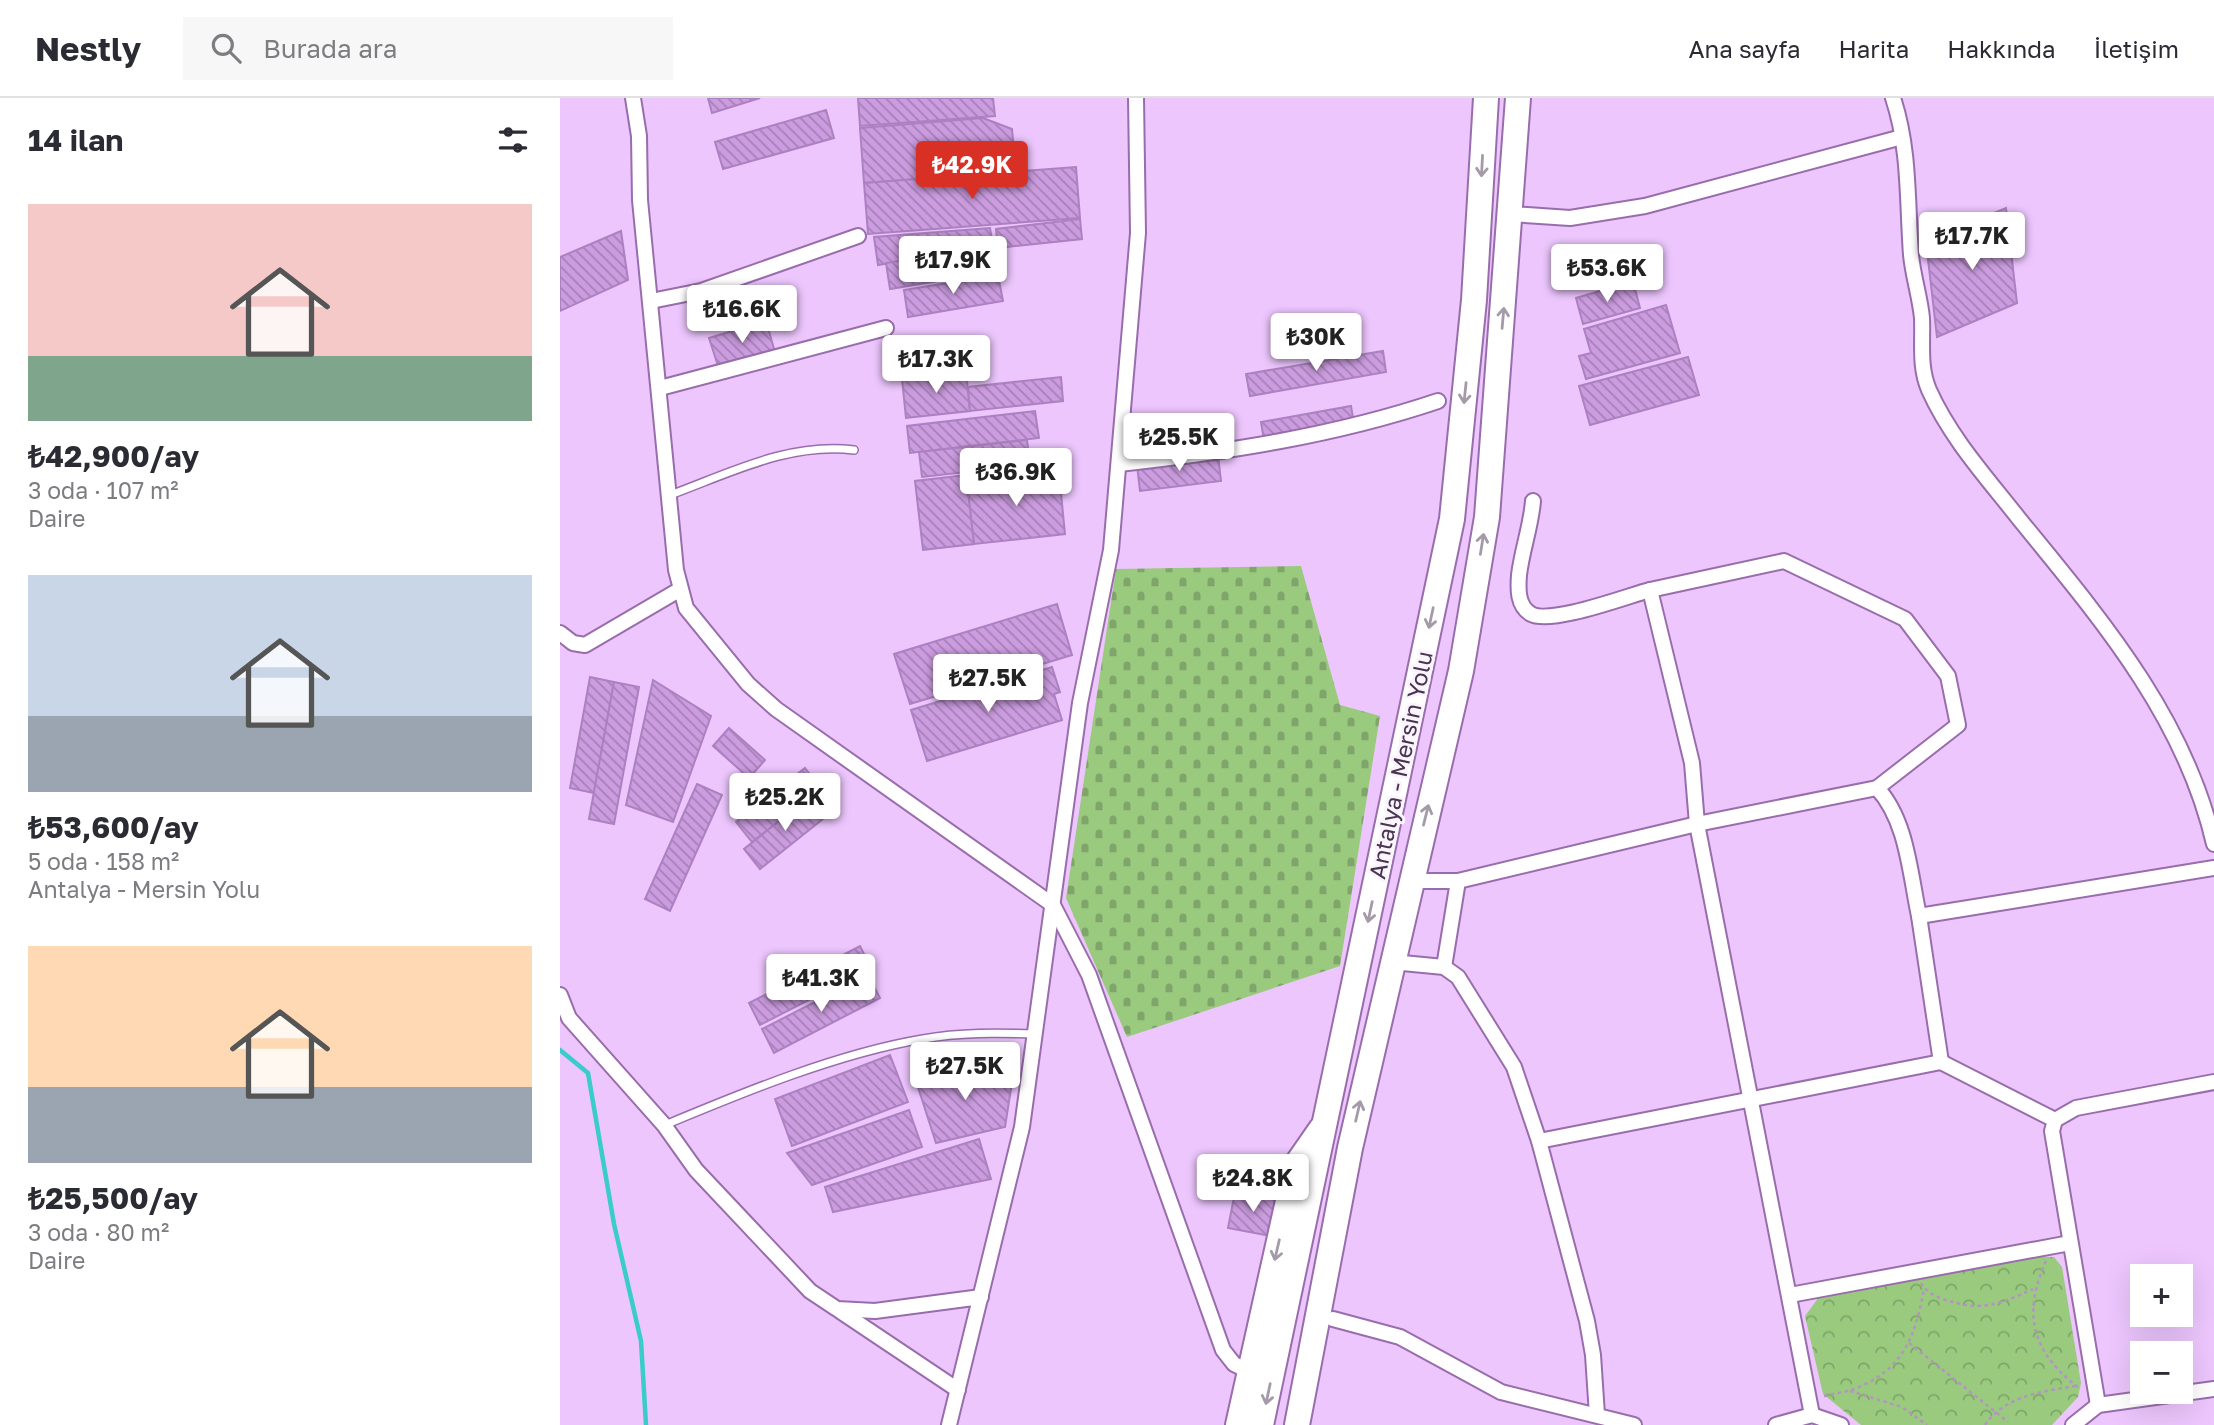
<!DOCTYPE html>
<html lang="tr">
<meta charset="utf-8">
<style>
body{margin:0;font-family:"Golos Text",sans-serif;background:#f7f7f7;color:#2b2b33;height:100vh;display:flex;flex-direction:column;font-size:26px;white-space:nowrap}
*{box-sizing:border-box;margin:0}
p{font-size:23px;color:#7c7c81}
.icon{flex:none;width:38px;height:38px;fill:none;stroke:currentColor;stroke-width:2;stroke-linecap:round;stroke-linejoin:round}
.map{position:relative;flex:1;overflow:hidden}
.details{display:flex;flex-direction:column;background:#fff;width:560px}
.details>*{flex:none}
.fabs{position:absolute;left:1570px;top:1166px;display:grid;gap:14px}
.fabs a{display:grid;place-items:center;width:63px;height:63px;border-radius:0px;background:#fff;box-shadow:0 7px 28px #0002;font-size:35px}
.price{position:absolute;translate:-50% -60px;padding:0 16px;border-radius:7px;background:#fff;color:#222;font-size:23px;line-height:46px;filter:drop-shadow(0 2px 4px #0008)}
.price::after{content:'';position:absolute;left:50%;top:42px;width:21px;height:16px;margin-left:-10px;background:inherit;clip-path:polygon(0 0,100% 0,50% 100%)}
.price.active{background:#d93025;color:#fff}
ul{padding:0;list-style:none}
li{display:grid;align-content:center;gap:14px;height:371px;padding:0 28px}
li span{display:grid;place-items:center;height:217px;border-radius:0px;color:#555}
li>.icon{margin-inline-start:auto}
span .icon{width:126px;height:126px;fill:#fffc;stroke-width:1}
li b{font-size:30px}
h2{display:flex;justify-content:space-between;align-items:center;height:84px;padding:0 28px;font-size:30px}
header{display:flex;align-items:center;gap:42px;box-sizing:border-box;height:98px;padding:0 35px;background:#fff;border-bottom:2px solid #e1e1e2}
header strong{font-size:33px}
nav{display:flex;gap:38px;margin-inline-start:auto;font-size:24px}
.search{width:490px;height:63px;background:#f7f7f7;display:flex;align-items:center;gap:18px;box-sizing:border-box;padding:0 24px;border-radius:0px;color:#7c7c81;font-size:26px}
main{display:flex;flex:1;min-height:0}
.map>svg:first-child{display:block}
.cemetery{fill:url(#cemetery-stones)}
.park{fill:url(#park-crowns)}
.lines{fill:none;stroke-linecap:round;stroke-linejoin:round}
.stream{stroke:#3acbcb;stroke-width:4.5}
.building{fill:url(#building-back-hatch);stroke:#ad80c1;stroke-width:2}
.lane-casing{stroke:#996dac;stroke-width:10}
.street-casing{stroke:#996dac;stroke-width:18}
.highway-casing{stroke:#996dac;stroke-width:28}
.path{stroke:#b494c2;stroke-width:2.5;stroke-dasharray:3.5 3.5;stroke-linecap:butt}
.lane{stroke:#fff;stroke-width:7}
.street{stroke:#fff;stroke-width:14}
.highway{stroke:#fff;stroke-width:24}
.oneway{stroke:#a49aa8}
.labels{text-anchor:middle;stroke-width:6;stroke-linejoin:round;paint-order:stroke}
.street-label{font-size:23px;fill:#483450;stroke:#faf5fc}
</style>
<header>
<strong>Nestly</strong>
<div class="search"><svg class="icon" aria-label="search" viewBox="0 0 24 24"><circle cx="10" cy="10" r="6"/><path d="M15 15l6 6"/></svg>Burada ara</div>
<nav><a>Ana sayfa</a><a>Harita</a><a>Hakkında</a><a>İletişim</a></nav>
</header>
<main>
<section class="details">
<h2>14 ilan<svg class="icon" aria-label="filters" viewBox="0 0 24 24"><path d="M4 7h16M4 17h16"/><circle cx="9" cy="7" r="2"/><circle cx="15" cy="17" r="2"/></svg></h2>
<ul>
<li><span style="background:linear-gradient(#f6c9c9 70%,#7fa58c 0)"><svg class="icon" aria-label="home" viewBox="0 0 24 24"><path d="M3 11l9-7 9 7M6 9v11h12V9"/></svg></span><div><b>₺42,900/ay</b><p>3 oda · 107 m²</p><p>Daire</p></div></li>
<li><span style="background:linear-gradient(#c9d6e8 65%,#9aa5b1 0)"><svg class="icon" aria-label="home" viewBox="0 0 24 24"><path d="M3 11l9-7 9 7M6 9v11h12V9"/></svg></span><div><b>₺53,600/ay</b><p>5 oda · 158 m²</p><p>Antalya - Mersin Yolu</p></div></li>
<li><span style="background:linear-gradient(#ffd9b3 65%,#9aa5b1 0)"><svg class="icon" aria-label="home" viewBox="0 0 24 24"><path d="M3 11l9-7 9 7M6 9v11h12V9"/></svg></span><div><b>₺25,500/ay</b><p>3 oda · 80 m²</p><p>Daire</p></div></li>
</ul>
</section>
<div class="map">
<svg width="1654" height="1327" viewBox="0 0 1654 1327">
<defs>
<pattern id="cemetery-stones" width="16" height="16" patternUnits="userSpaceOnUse" patternTransform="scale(1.75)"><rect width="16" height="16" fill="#99ca7e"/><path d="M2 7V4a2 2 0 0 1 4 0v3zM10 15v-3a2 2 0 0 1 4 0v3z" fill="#7fa56a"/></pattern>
<pattern id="park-crowns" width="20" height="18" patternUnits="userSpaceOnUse" patternTransform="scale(1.75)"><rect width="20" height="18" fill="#99ca7e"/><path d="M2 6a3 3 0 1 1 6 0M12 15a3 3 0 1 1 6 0" fill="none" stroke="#7fa56a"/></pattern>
<pattern id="building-back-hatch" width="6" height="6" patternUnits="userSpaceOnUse" patternTransform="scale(1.75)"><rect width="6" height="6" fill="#cb9cdf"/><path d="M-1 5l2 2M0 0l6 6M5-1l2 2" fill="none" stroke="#a780b7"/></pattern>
</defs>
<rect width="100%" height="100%" fill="#ecc6fd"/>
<polygon class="cemetery" points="741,468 780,607 820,618 780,868 567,939 506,800 556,471"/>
<polygon class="park" points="1474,1159 1494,1159 1502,1169 1521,1285 1518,1299 1492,1327 1301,1327 1263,1296 1245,1218 1259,1199"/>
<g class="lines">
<polyline class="stream" points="0,952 28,975 54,1126 81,1243 86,1327"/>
</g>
<g class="building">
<polygon points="148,0 200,0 152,15"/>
<polygon points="298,0 433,0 435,18 300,28"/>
<polygon points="266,12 274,40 163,71 155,44"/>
<polygon points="423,20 452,31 456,74 304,85 300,30"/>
<polygon points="516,69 520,120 308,136 304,85"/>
<polygon points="1446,110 1457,205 1377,239 1366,144"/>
<polygon points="520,121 522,141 438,150 436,131"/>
<polygon points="430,130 433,148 318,167 314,139"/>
<polygon points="61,133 68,182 0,213 0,159"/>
<polygon points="433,148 438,173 330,191 326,165"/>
<polygon points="438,177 443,203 348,219 344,192"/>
<polygon points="1057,188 1075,191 1080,210 1023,226 1016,200"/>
<polygon points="1106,207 1120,255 1026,281 1019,258 1031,255 1024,231"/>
<polygon points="206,223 215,254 159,271 149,240"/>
<polygon points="823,253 826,274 690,298 686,276"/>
<polygon points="1128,259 1139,297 1030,327 1019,288"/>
<polygon points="406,273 410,313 346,320 342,281"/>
<polygon points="501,279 503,303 410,313 408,289"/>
<polygon points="791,308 794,326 704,342 701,324"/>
<polygon points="475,313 479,340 350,355 347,328"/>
<polygon points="467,342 470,367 362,379 359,354"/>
<polygon points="658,357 661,383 580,393 577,367"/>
<polygon points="499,375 505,436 414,446 407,385"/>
<polygon points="406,377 414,446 363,452 355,383"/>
<polygon points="497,506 512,557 350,606 334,556"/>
<polygon points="492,569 500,594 494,596 502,622 367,663 351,612"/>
<polygon points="30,579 54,584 34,695 10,690"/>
<polygon points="93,582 151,618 113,724 66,707"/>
<polygon points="54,584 79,589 54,726 29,721"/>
<polygon points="169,630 205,662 189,680 153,648"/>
<polygon points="245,670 261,690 192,744 176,724"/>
<polygon points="137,686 162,697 110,813 85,801"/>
<polygon points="252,697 263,721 200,771 184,751"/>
<polygon points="300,848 311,870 200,927 189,905"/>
<polygon points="308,877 320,900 214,955 202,931"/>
<polygon points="330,957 348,1004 232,1048 215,1001"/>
<polygon points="413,967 416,980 431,976 453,978 445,1029 376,1045 355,980"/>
<polygon points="349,1012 362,1049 252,1087 227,1055"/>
<polygon points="419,1041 431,1081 273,1114 265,1089"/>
<polygon points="675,1094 718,1102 711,1138 668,1130"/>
</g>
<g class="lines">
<g class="lane-casing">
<g id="lane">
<path d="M110 397C170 375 229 344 294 352"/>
<path d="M105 1027C184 994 279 955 363 941 400 934 438 935 475 936"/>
</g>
</g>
<g class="street-casing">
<g id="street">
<polyline points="73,0 79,38 80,102 116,472 126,510 188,586 216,611 493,807 529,877 663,1252 674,1266 690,1274"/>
<path d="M1333 0C1350 51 1347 104 1351 157 1353 178 1360 199 1362 220 1363 245 1359 269 1369 292 1391 341 1428 381 1460 422 1540 520 1625 619 1654 746"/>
<polyline points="951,116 1010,120 1085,108 1342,39"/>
<polyline points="91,203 141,193 298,138"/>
<polyline points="100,290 326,230"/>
<path d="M559 366C667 354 774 338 878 303"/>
<path d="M973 403C971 428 962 452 959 477 958 490 957 508 971 516 991 527 1067 498 1090 492"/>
<polyline points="0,535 13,545 25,547 119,492"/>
<path d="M851 783H898L1137 726 1317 690C1347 722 1350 776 1359 818L1654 770"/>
<polyline points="1359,818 1381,964"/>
<polyline points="832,864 884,869 898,879 954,969 979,1043 1027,1223 1033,1257 1037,1317"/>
<polyline points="884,869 898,783"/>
<polyline points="0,897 9,920 104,1027 136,1072 250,1193 277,1211 315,1213 421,1199"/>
<polyline points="979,1043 1381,964 1495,1022"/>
<polyline points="1230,1197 1510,1145"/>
<polyline points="280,1213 398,1292"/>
<polyline points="773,1221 840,1239 941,1294 1074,1327"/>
<polyline points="1538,1307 1492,1033 1495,1022 1516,1010 1654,984"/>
<polyline points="1252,1317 1137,726 1132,665 1090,492 1224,463 1345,521 1388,578 1398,627 1317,690"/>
<polyline points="389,1327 462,1029 520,605 551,452 578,135 576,0"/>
<polyline points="1216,1327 1252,1317 1281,1327"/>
<polyline points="1513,1327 1538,1307 1654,1291"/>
</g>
</g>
<g class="highway-casing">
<g id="highway">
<polyline points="678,1327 736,1067 761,1031"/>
<polyline points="701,1327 892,421 914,202 926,0"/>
<polyline points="737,1327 790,1050 901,573 927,419 958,0"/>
</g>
</g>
<g class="path">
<path d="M1486 1163C1462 1217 1472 1254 1519 1290"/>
<path d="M1361 1185C1366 1194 1375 1198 1383 1201 1421 1214 1438 1207 1473 1191"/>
<polyline points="1349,1245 1448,1324"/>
<polyline points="1290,1293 1342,1309 1367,1327"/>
<path d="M1264 1298C1276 1295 1290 1294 1301 1288 1345 1269 1356 1235 1364 1191"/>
<path d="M1425 1327C1444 1298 1484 1293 1516 1288"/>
</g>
<use href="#lane" class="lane"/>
<use href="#street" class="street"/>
<use href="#highway" class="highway"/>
</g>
<defs><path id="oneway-shaft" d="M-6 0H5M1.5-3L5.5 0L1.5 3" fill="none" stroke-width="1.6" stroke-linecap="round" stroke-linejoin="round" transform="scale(1.75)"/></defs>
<g class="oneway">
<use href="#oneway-shaft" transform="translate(922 68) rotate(93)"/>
<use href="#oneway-shaft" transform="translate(943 220) rotate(-85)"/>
<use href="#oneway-shaft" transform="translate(905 295) rotate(96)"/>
<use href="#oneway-shaft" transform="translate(922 446) rotate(-81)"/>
<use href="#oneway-shaft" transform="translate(871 520) rotate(102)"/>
<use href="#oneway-shaft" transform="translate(866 717) rotate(-76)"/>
<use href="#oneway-shaft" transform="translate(810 814) rotate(102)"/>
<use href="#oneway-shaft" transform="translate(798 1013) rotate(-77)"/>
<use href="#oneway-shaft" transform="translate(717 1152) rotate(103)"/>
<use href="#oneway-shaft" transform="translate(708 1296) rotate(102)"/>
</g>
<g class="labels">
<g class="street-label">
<text transform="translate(841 667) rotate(-78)" y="8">Antalya - Mersin Yolu</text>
</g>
</g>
</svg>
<div class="fabs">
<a>+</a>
<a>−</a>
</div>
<b class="price active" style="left:412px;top:103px">₺42.9K</b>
<b class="price" style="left:1412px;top:174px">₺17.7K</b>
<b class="price" style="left:393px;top:198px">₺17.9K</b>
<b class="price" style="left:1047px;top:206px">₺53.6K</b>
<b class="price" style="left:182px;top:247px">₺16.6K</b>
<b class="price" style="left:756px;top:275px">₺30K</b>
<b class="price" style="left:376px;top:297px">₺17.3K</b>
<b class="price" style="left:619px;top:375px">₺25.5K</b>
<b class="price" style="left:456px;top:410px">₺36.9K</b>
<b class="price" style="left:428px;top:616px">₺27.5K</b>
<b class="price" style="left:225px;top:735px">₺25.2K</b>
<b class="price" style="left:261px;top:916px">₺41.3K</b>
<b class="price" style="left:405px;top:1004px">₺27.5K</b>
<b class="price" style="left:693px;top:1116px">₺24.8K</b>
</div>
</main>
